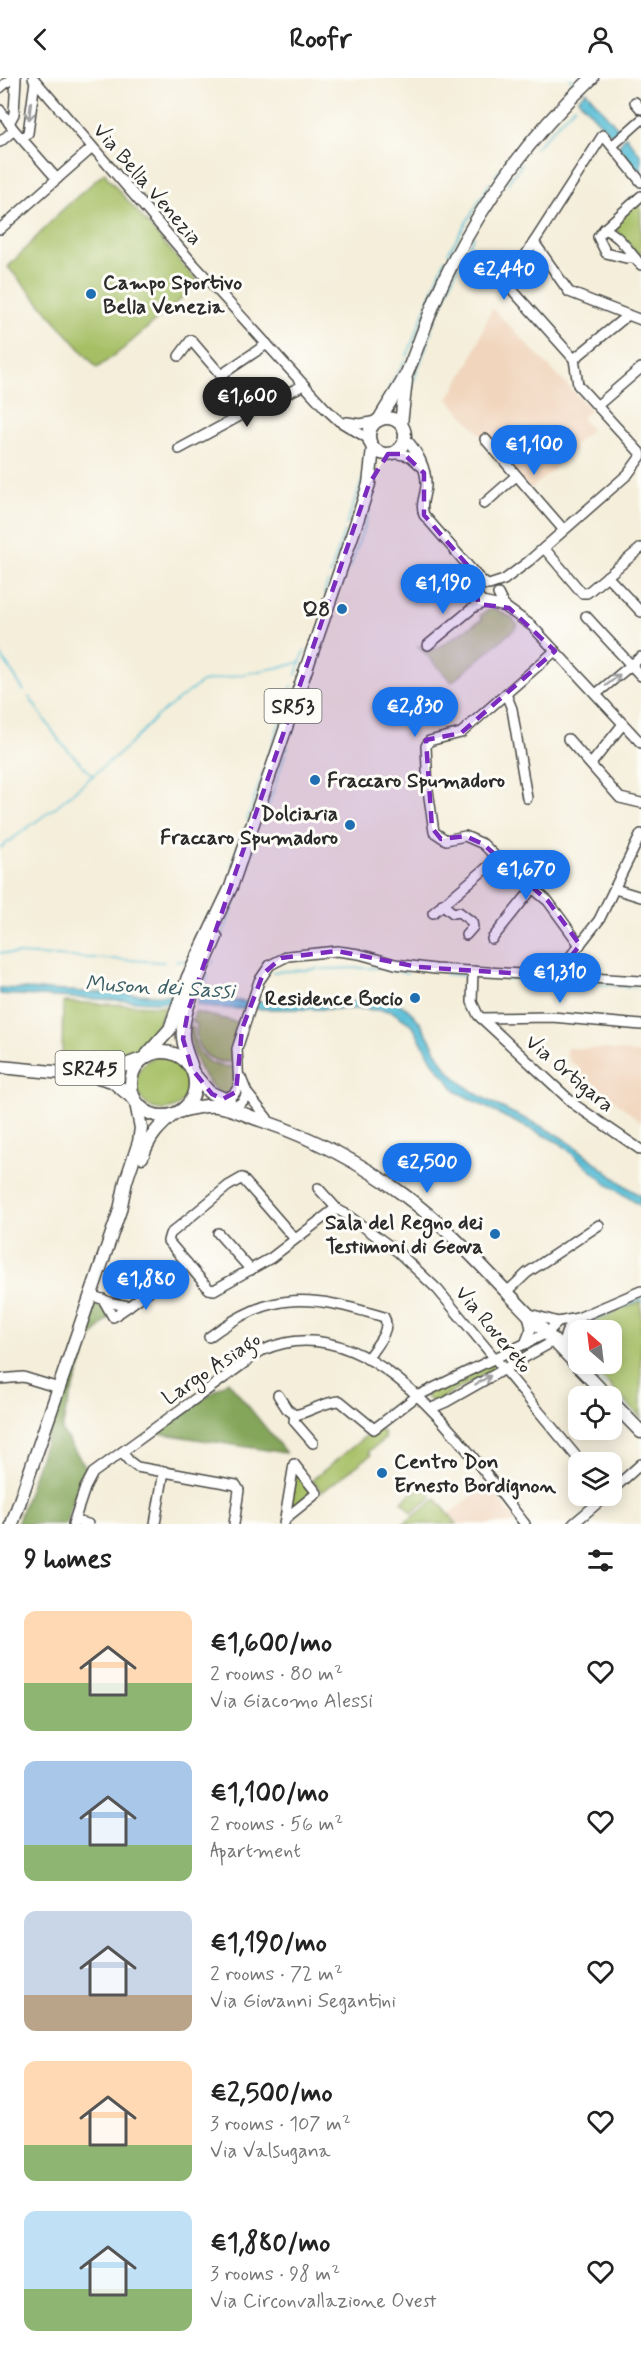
<!DOCTYPE html>
<meta charset="utf-8">
<style>
body{margin:0;font-family:Mynerve,sans-serif;background:#f2f2f2;color:#222;height:100vh;display:flex;flex-direction:column;font-size:22px;white-space:nowrap}
*{box-sizing:border-box;margin:0}
p{font-size:20px;color:#767676}
.icon{flex:none;width:33px;height:33px;fill:none;stroke:currentColor;stroke-width:2;stroke-linecap:round;stroke-linejoin:round}
.map{position:relative;height:1446px;overflow:hidden}
.sheet{display:flex;flex-direction:column;background:#fff;flex:1}
.sheet>*{flex:none}
.needle{width:39px;rotate:332deg}
.fabs{position:absolute;left:568px;top:1242px;display:grid;gap:12px}
.fabs a{display:grid;place-items:center;width:54px;height:54px;border-radius:12px;background:#fff;box-shadow:0 3px 15px #0003;font-size:30px}
.price{position:absolute;translate:-50% -51px;padding:0 14px;border-radius:21px;background:#1a73e8;color:#fff;font-size:20px;line-height:39px;filter:drop-shadow(0 2px 3px #0008)}
.price::after{content:'';position:absolute;left:50%;top:36px;width:18px;height:14px;margin-left:-9px;background:inherit;clip-path:polygon(0 0,100% 0,50% 100%)}
.price.on{background:#222;color:#fff}
ul{padding:0;list-style:none}
li{display:flex;align-items:center;gap:18px;height:150px;padding:0 24px}
li span{display:grid;place-items:center;flex:none;width:168px;height:120px;border-radius:12px;color:#555}
li>.icon{margin-inline-start:auto}
span .icon{width:72px;height:72px;fill:#fffc;stroke-width:1}
li b{font-size:26px}
h2{display:flex;justify-content:space-between;align-items:center;height:72px;padding:0 24px;font-size:26px}
header{display:flex;justify-content:space-between;align-items:center;height:78px;padding:0 24px;background:#fff;font-size:27px;font-weight:700}
.map>svg:first-child{display:block}
.built{fill:#f1d5bd}
.green{fill:#a6bf65;stroke:#687548;stroke-width:1.5}
.forest{fill:#84a65a;stroke:#586842;stroke-width:1.5}
.water{fill:#57bdd5;stroke:#417480;stroke-width:1.5}
.lines{fill:none;stroke-linecap:round;stroke-linejoin:round}
.stream{stroke:#57bdd5;stroke-width:1.5}
.minor-casing{stroke:#494845;stroke-width:12}
.major-casing{stroke:#494845;stroke-width:15}
.minor{stroke:#fff;stroke-width:9}
.major{stroke:#fff;stroke-width:12}
.oneway{stroke:#a0a0a0}
.marked{fill:#7b2cbf;fill-opacity:0.2;stroke:#7b2cbf;stroke-width:4.5;stroke-dasharray:12 8;stroke-linejoin:round}
.poi-dot{fill:#1f6fb2;stroke:#fdfcf7;stroke-width:2}
.labels{text-anchor:middle;stroke-width:6;stroke-linejoin:round;paint-order:stroke}
.shield{fill:#fdfcf7;stroke:#6a6a68;stroke-width:1.5}
.shield-label{font-size:20px;font-weight:bold;fill:#2b2b2b}
.street-label{font-size:21px;fill:#2b2b2b;stroke:#fdfcf7}
.poi-label{font-size:21px;font-weight:bold;fill:#2b2b2b;stroke:#fdfcf7;text-anchor:end}
.water-label{font-size:22px;font-style:italic;fill:#3a5e66;stroke:#fdfcf7}
</style>
<header><svg class="icon" aria-label="back" viewBox="0 0 24 24"><path d="M15 5l-7 7 7 7"/></svg>Roofr<svg class="icon" aria-label="person" viewBox="0 0 24 24"><circle cx="12" cy="8" r="4"/><path d="M4 21q1-7 8-7t8 7"/></svg></header>
<div class="map">
<svg width="641" height="1446" viewBox="0 0 641 1446">
<rect width="100%" height="100%" fill="#fdfcf7"/>
<filter id="ink" filterUnits="userSpaceOnUse"><feTurbulence type="fractalNoise" baseFrequency=".0167" numOctaves="2"/><feDisplacementMap in="SourceGraphic" scale="12" xChannelSelector="R" yChannelSelector="G"/><feConvolveMatrix kernelMatrix="1 2 1 2 8 2 1 2 1" color-interpolation-filters="sRGB"/></filter>
<filter id="wash" filterUnits="userSpaceOnUse"><feTurbulence type="fractalNoise" baseFrequency=".008" numOctaves="4" result="noise"/><feDisplacementMap in="SourceGraphic" scale="24" xChannelSelector="R" yChannelSelector="G"/><feGaussianBlur stdDeviation="1.35" result="paint"/><feColorMatrix in="noise" values="0 0 0 0 0 0 0 0 0 0 0 0 0 0 0 0 0 1.4 0 .05"/><feComposite in="paint" operator="in"/></filter>
<g filter="url(#wash)">
<rect width="100%" height="100%" fill="#f4eeda"/>
<g class="built">
<polygon points="492,230 591,332 581,340 591,352 573,368 575,372 531,411 448,321 470,284"/>
<polygon points="567,970 608,971 641,976 641,1044 580,994 580,990 569,983 566,974"/>
<polygon points="487,1407 519,1446 457,1446 449,1436"/>
</g>
<g class="green">
<polygon points="105,94 107,99 199,205 123,271 97,290 8,189 60,134"/>
<polygon points="641,119 641,181 613,148"/>
<path d="M495 531 512 540 518 548 452 604 418 568 423 569 427 574C440 572 465 550 482 542L480 537 489 532Z"/>
<path d="M63 924 173 929 171 935 163 933C145 987 110 983 62 980Z"/>
<path d="M195 934 241 945 234 962 233 984C208 986 193 971 197 946L192 944Z"/>
<path d="M189 947 193 949C192 974 208 992 234 988 237 1003 238 1018 219 1016 200 997 189 974 189 947Z"/>
<circle cx="163" cy="1005" r="27"/>
<polygon points="641,1223 641,1340 589,1286 612,1286 612,1252 579,1252 579,1276 571,1263 573,1256 583,1248"/>
<polygon points="494,1283 498,1289 433,1325 424,1317"/>
<polygon points="379,1350 384,1355 385,1361 369,1373 371,1377 322,1414 312,1402 372,1353"/>
<polygon points="295,1395 312,1414 289,1434"/>
<polygon points="423,1408 432,1419 411,1435 402,1423"/>
<polygon points="436,1421 457,1446 403,1446"/>
</g>
<g class="forest">
<polygon points="99,1222 111,1238 91,1260 66,1332 62,1353 87,1391 79,1405 66,1446 17,1446 93,1224"/>
<polygon points="228,1303 286,1375 157,1355"/>
</g>
<g class="water">
<polygon points="586,13 622,55 615,61 578,21"/>
<polygon points="626,58 641,78 641,96 618,68"/>
<polygon points="0,910 175,918 172,925 0,916"/>
<polygon points="199,919 248,924 245,931 213,930 197,927"/>
<path d="M256 923 315 925 394 923C428 937 431 978 456 1000 484 1026 519 1036 552 1054 585 1071 609 1100 641 1118V1128L608 1107 560 1065 507 1040 457 1014 433 984 412 947 391 933 363 931H252Z"/>
</g>
<g class="lines">
<g class="stream">
<polyline points="570,0 577,9"/>
<polyline points="535,70 575,28"/>
<polyline points="495,98 566,14"/>
<polyline points="507,106 522,86"/>
<polyline points="448,175 490,105"/>
<polyline points="433,247 460,184 474,158"/>
<polyline points="407,278 445,181"/>
<polyline points="411,310 432,252"/>
<polyline points="388,312 405,282"/>
<polyline points="346,447 363,401"/>
<polyline points="350,490 369,434"/>
<polyline points="330,497 344,454"/>
<polyline points="324,516 328,504"/>
<polyline points="0,576 24,613"/>
<polyline points="314,594 324,563"/>
<polyline points="296,597 305,572"/>
<polyline points="29,619 61,665 92,697"/>
<polyline points="292,656 312,601"/>
<polyline points="247,743 292,608"/>
<polyline points="262,747 288,667"/>
<polyline points="0,770 57,728 129,667 157,638 202,604 291,587 301,583"/>
<polyline points="231,788 244,750"/>
<polyline points="222,859 259,756"/>
<polyline points="0,875 164,884"/>
<polyline points="176,883 186,883"/>
<polyline points="211,887 214,882"/>
<polyline points="368,890 378,890"/>
<polyline points="322,891 365,890"/>
<polyline points="384,891 407,895"/>
<polyline points="272,894 318,891"/>
<polyline points="445,896 469,898"/>
<polyline points="478,899 553,903"/>
<polyline points="557,903 577,905"/>
<polyline points="596,906 641,910"/>
<polyline points="201,921 208,896"/>
<polyline points="576,1278 570,1263 572,1255 582,1246 641,1221"/>
<polyline points="590,1292 605,1308"/>
<polyline points="611,1313 632,1336"/>
</g>
</g>
</g>
<g filter="url(#ink)">
<g class="lines">
<g class="minor-casing">
<g id="minor">
<polyline points="33,0 190,182 325,330 339,343 369,361"/>
<polyline points="0,10 12,0"/>
<polyline points="635,24 641,31"/>
<polyline points="0,32 14,52 57,101"/>
<polyline points="9,45 14,36 16,0"/>
<polyline points="22,61 28,55 35,3"/>
<polyline points="0,64 14,52"/>
<polyline points="613,67 641,42"/>
<polyline points="641,104 603,57 507,206 574,281 578,307 641,376"/>
<path d="M641 118 604 151C621 158 629 174 641 187"/>
<polyline points="0,151 92,70"/>
<polyline points="604,151 598,159 606,175 626,180 635,180"/>
<polyline points="534,164 569,214 641,242"/>
<polyline points="179,278 191,262 221,297 267,266"/>
<polyline points="574,281 628,237"/>
<polyline points="598,327 641,290"/>
<polyline points="347,344 360,346 377,343"/>
<path d="M405 360C417 372 427 391 426 408 425 419 420 426 424 437L477 498 487 507"/>
<polyline points="485,361 563,451"/>
<polyline points="179,371 240,338 304,307"/>
<polyline points="392,375 410,378 421,388"/>
<polyline points="484,426 516,398"/>
<polyline points="544,470 582,515 587,515 641,470"/>
<polyline points="476,497 478,518 482,524 506,529"/>
<polyline points="607,498 641,534"/>
<polyline points="489,507 504,502 529,483 628,396 641,378"/>
<polyline points="498,516 504,528 532,548 641,665"/>
<polyline points="586,538 641,598"/>
<polyline points="428,567 474,529 484,525"/>
<polyline points="555,573 461,655 429,663 426,668 428,712 434,754 446,762 465,758 483,766 502,785 548,823 580,867"/>
<polyline points="506,616 512,631 527,720"/>
<polyline points="596,616 641,579"/>
<polyline points="568,661 620,720 641,725"/>
<polyline points="591,686 623,646"/>
<polyline points="615,811 641,819"/>
<polyline points="442,826 453,835 459,834 472,844 473,849 466,857"/>
<polyline points="433,835 497,781"/>
<polyline points="492,861 532,811"/>
<polyline points="473,893 472,924 478,937 575,1027 641,1072"/>
<polyline points="555,898 599,842 641,756"/>
<polyline points="481,940 552,939 641,947"/>
<polyline points="241,1000 247,1015 267,1040"/>
<polyline points="223,1021 234,1016 239,1008 237,971 259,903 270,887 288,878 337,873 359,876 395,886 435,891 641,903"/>
<polyline points="229,1026 235,1029 243,1023 247,1015"/>
<polyline points="318,1110 338,1132"/>
<polyline points="218,1155 251,1192"/>
<polyline points="295,1161 242,1100 228,1108 170,1156 168,1163 209,1211 214,1212 271,1180 332,1133 338,1132 346,1136 398,1174 438,1212 581,1384"/>
<polyline points="507,1214 527,1195 599,1147"/>
<polyline points="91,1217 112,1225 129,1228 187,1185"/>
<polyline points="103,1221 113,1239 129,1228"/>
<polyline points="530,1236 558,1244 578,1240 641,1213"/>
<path d="M209 1259C273 1211 311 1217 384 1239 392 1252 374 1270 367 1281"/>
<polyline points="525,1266 531,1251 528,1237"/>
<path d="M566 1274C561 1259 567 1250 578 1240"/>
<polyline points="0,1301 23,1299 59,1310"/>
<path d="M278 1317 287 1331 295 1337C310 1334 325 1323 340 1323L374 1351 417 1318 547 1255 558 1244"/>
<polyline points="432,1330 446,1324 554,1263"/>
<polyline points="295,1337 294,1343 313,1365"/>
<polyline points="122,1374 129,1383 137,1389 236,1407 239,1412 234,1446"/>
<polyline points="612,1412 641,1386"/>
<polyline points="74,1443 88,1446"/>
<path d="M73 1446 85 1410 93 1395 261 1273C371 1222 468 1375 525 1446"/>
<polyline points="155,1446 164,1393"/>
<polyline points="284,1446 294,1386 317,1415 286,1440"/>
<polyline points="573,1446 606,1418"/>
</g>
</g>
<g class="major-casing">
<g id="major">
<circle cx="387" cy="358" r="18"/>
<path d="M379 342C388 326 399 311 407 295 420 264 430 232 444 202 480 127 531 56 592 0"/>
<polyline points="401,346 406,302"/>
<circle cx="163" cy="1006" r="32"/>
<polyline points="145,979 170,951 188,899 231,809 354,452 369,406 373,370"/>
<path d="M191 987C188 979 184 970 183 960 180 934 206 884 216 859"/>
<polyline points="0,989 95,998 112,1003 134,1021"/>
<polyline points="86,990 117,990 142,981"/>
<polyline points="194,996 209,1014 229,1023"/>
<path d="M181 1033C223 1022 225 1030 263 1043 313 1060 361 1085 404 1117 439 1143 470 1175 500 1207 536 1244 571 1281 607 1318"/>
<path d="M142 1079C149 1059 158 1049 174 1036"/>
<polyline points="612,1324 641,1354"/>
<polyline points="12,1446 120,1132 126,1103 139,1064 141,1050 136,1025"/>
</g>
</g>
<use href="#minor" class="minor"/>
<use href="#major" class="major"/>
</g>
<defs><path id="oneway-shaft" d="M-6 0H5M1.5-3L5.5 0L1.5 3" fill="none" stroke-width="1.6" stroke-linecap="round" stroke-linejoin="round" transform="scale(1.5)"/></defs>
<g class="oneway">
<use href="#oneway-shaft" transform="translate(30 33) rotate(96)"/>
<use href="#oneway-shaft" transform="translate(613 602) rotate(-39)"/>
<use href="#oneway-shaft" transform="translate(483 1302) rotate(-30)"/>
</g>
</g>
<path class="marked" d="M388 376H404L424 395V437L476 497 478 526 509 530 555 573 461 655 426 662 432 750 441 761 465 758 483 766 548 823 580 867 555 898 418 889 337 873 281 880 263 896 242 951 236 1014 223 1021 212 1016 192 991 183 961 188 933 369 406Z"/>
<g class="poi-dot">
<circle cx="91" cy="216" r="6"/>
<circle cx="342" cy="531" r="6"/>
<circle cx="315" cy="702" r="6"/>
<circle cx="350" cy="747" r="6"/>
<circle cx="415" cy="920" r="6"/>
<circle cx="495" cy="1156" r="6"/>
<circle cx="382" cy="1395" r="6"/>
</g>
<g class="labels">
<g class="shield">
<rect x="264.5" y="611" width="57" height="34" rx="4.5"/>
<rect x="55.5" y="973" width="69" height="34" rx="4.5"/>
</g>
<g class="shield-label">
<text x="293" y="635">SR53</text>
<text x="90" y="997">SR245</text>
</g>
<g class="street-label">
<text transform="translate(148 106) rotate(49)" y="7">Via Bella Venezia</text>
<text transform="translate(570 995) rotate(40)" y="7">Via Ortigara</text>
<text transform="translate(494 1251) rotate(50)" y="7">Via Rovereto</text>
<text transform="translate(211 1290) rotate(-34)" y="7">Largo Asiago</text>
</g>
<g class="poi-label">
<text x="103" y="211" text-anchor="start">Campo Sportivo<tspan x="103" dy="24">Bella Venezia</tspan></text>
<text x="330" y="538">Q8</text>
<text x="327" y="709" text-anchor="start">Fraccaro Spumadoro</text>
<text x="338" y="742">Dolciaria<tspan x="338" dy="24">Fraccaro Spumadoro</tspan></text>
<text x="403" y="927">Residence Bocio</text>
<text x="483" y="1151">Sala del Regno dei<tspan x="483" dy="24">Testimoni di Geova</tspan></text>
<text x="394" y="1390" text-anchor="start">Centro Don<tspan x="394" dy="24">Ernesto Bordignon</tspan></text>
</g>
<g class="water-label">
<text transform="translate(160 908) rotate(3)" y="8">Muson dei Sassi</text>
</g>
</g>
</svg>
<div class="fabs">
<a><svg class="needle" viewBox="-14 -14 28 28"><path d="M0-13l5 13h-10z" fill="#e53935"/><path d="M0 13l5-13h-10z" fill="#767676"/></svg></a>
<a><svg class="icon" aria-label="locate" viewBox="0 0 24 24"><circle cx="12" cy="12" r="6"/><path d="M12 2v4M12 18v4M2 12h4M18 12h4"/></svg></a>
<a><svg class="icon" aria-label="layers" viewBox="0 0 24 24"><path d="M12 4l9 5-9 5-9-5zM3 14l9 5 9-5"/></svg></a>
</div>
<b class="price" style="left:504px;top:223px">€2,440</b>
<b class="price on" style="left:247px;top:350px">€1,600</b>
<b class="price" style="left:534px;top:398px">€1,100</b>
<b class="price" style="left:443px;top:537px">€1,190</b>
<b class="price" style="left:415px;top:660px">€2,830</b>
<b class="price" style="left:526px;top:823px">€1,670</b>
<b class="price" style="left:560px;top:926px">€1,310</b>
<b class="price" style="left:427px;top:1116px">€2,500</b>
<b class="price" style="left:146px;top:1233px">€1,880</b>
</div>
<section class="sheet">
<h2>9 homes<svg class="icon" aria-label="filters" viewBox="0 0 24 24"><path d="M4 7h16M4 17h16"/><circle cx="9" cy="7" r="2"/><circle cx="15" cy="17" r="2"/></svg></h2>
<ul>
<li><span style="background:linear-gradient(#ffd9b3 60%,#8fb573 0)"><svg class="icon" aria-label="home" viewBox="0 0 24 24"><path d="M3 11l9-7 9 7M6 9v11h12V9"/></svg></span><div><b>€1,600/mo</b><p>2 rooms · 80 m²</p><p>Via Giacomo Alessi</p></div><svg class="icon" aria-label="heart" viewBox="0 0 24 24"><path d="M12 20l-8-8c-3-5 5-10 8-4 3-6 11-1 8 4z"/></svg></li>
<li><span style="background:linear-gradient(#a9c7e8 70%,#8fb573 0)"><svg class="icon" aria-label="home" viewBox="0 0 24 24"><path d="M3 11l9-7 9 7M6 9v11h12V9"/></svg></span><div><b>€1,100/mo</b><p>2 rooms · 56 m²</p><p>Apartment</p></div><svg class="icon" aria-label="heart" viewBox="0 0 24 24"><path d="M12 20l-8-8c-3-5 5-10 8-4 3-6 11-1 8 4z"/></svg></li>
<li><span style="background:linear-gradient(#c9d6e8 70%,#b9a48a 0)"><svg class="icon" aria-label="home" viewBox="0 0 24 24"><path d="M3 11l9-7 9 7M6 9v11h12V9"/></svg></span><div><b>€1,190/mo</b><p>2 rooms · 72 m²</p><p>Via Giovanni Segantini</p></div><svg class="icon" aria-label="heart" viewBox="0 0 24 24"><path d="M12 20l-8-8c-3-5 5-10 8-4 3-6 11-1 8 4z"/></svg></li>
<li><span style="background:linear-gradient(#ffd9b3 70%,#8fb573 0)"><svg class="icon" aria-label="home" viewBox="0 0 24 24"><path d="M3 11l9-7 9 7M6 9v11h12V9"/></svg></span><div><b>€2,500/mo</b><p>3 rooms · 107 m²</p><p>Via Valsugana</p></div><svg class="icon" aria-label="heart" viewBox="0 0 24 24"><path d="M12 20l-8-8c-3-5 5-10 8-4 3-6 11-1 8 4z"/></svg></li>
<li><span style="background:linear-gradient(#bfe0f5 65%,#8fb573 0)"><svg class="icon" aria-label="home" viewBox="0 0 24 24"><path d="M3 11l9-7 9 7M6 9v11h12V9"/></svg></span><div><b>€1,880/mo</b><p>3 rooms · 98 m²</p><p>Via Circonvallazione Ovest</p></div><svg class="icon" aria-label="heart" viewBox="0 0 24 24"><path d="M12 20l-8-8c-3-5 5-10 8-4 3-6 11-1 8 4z"/></svg></li>
</ul>
</section>
